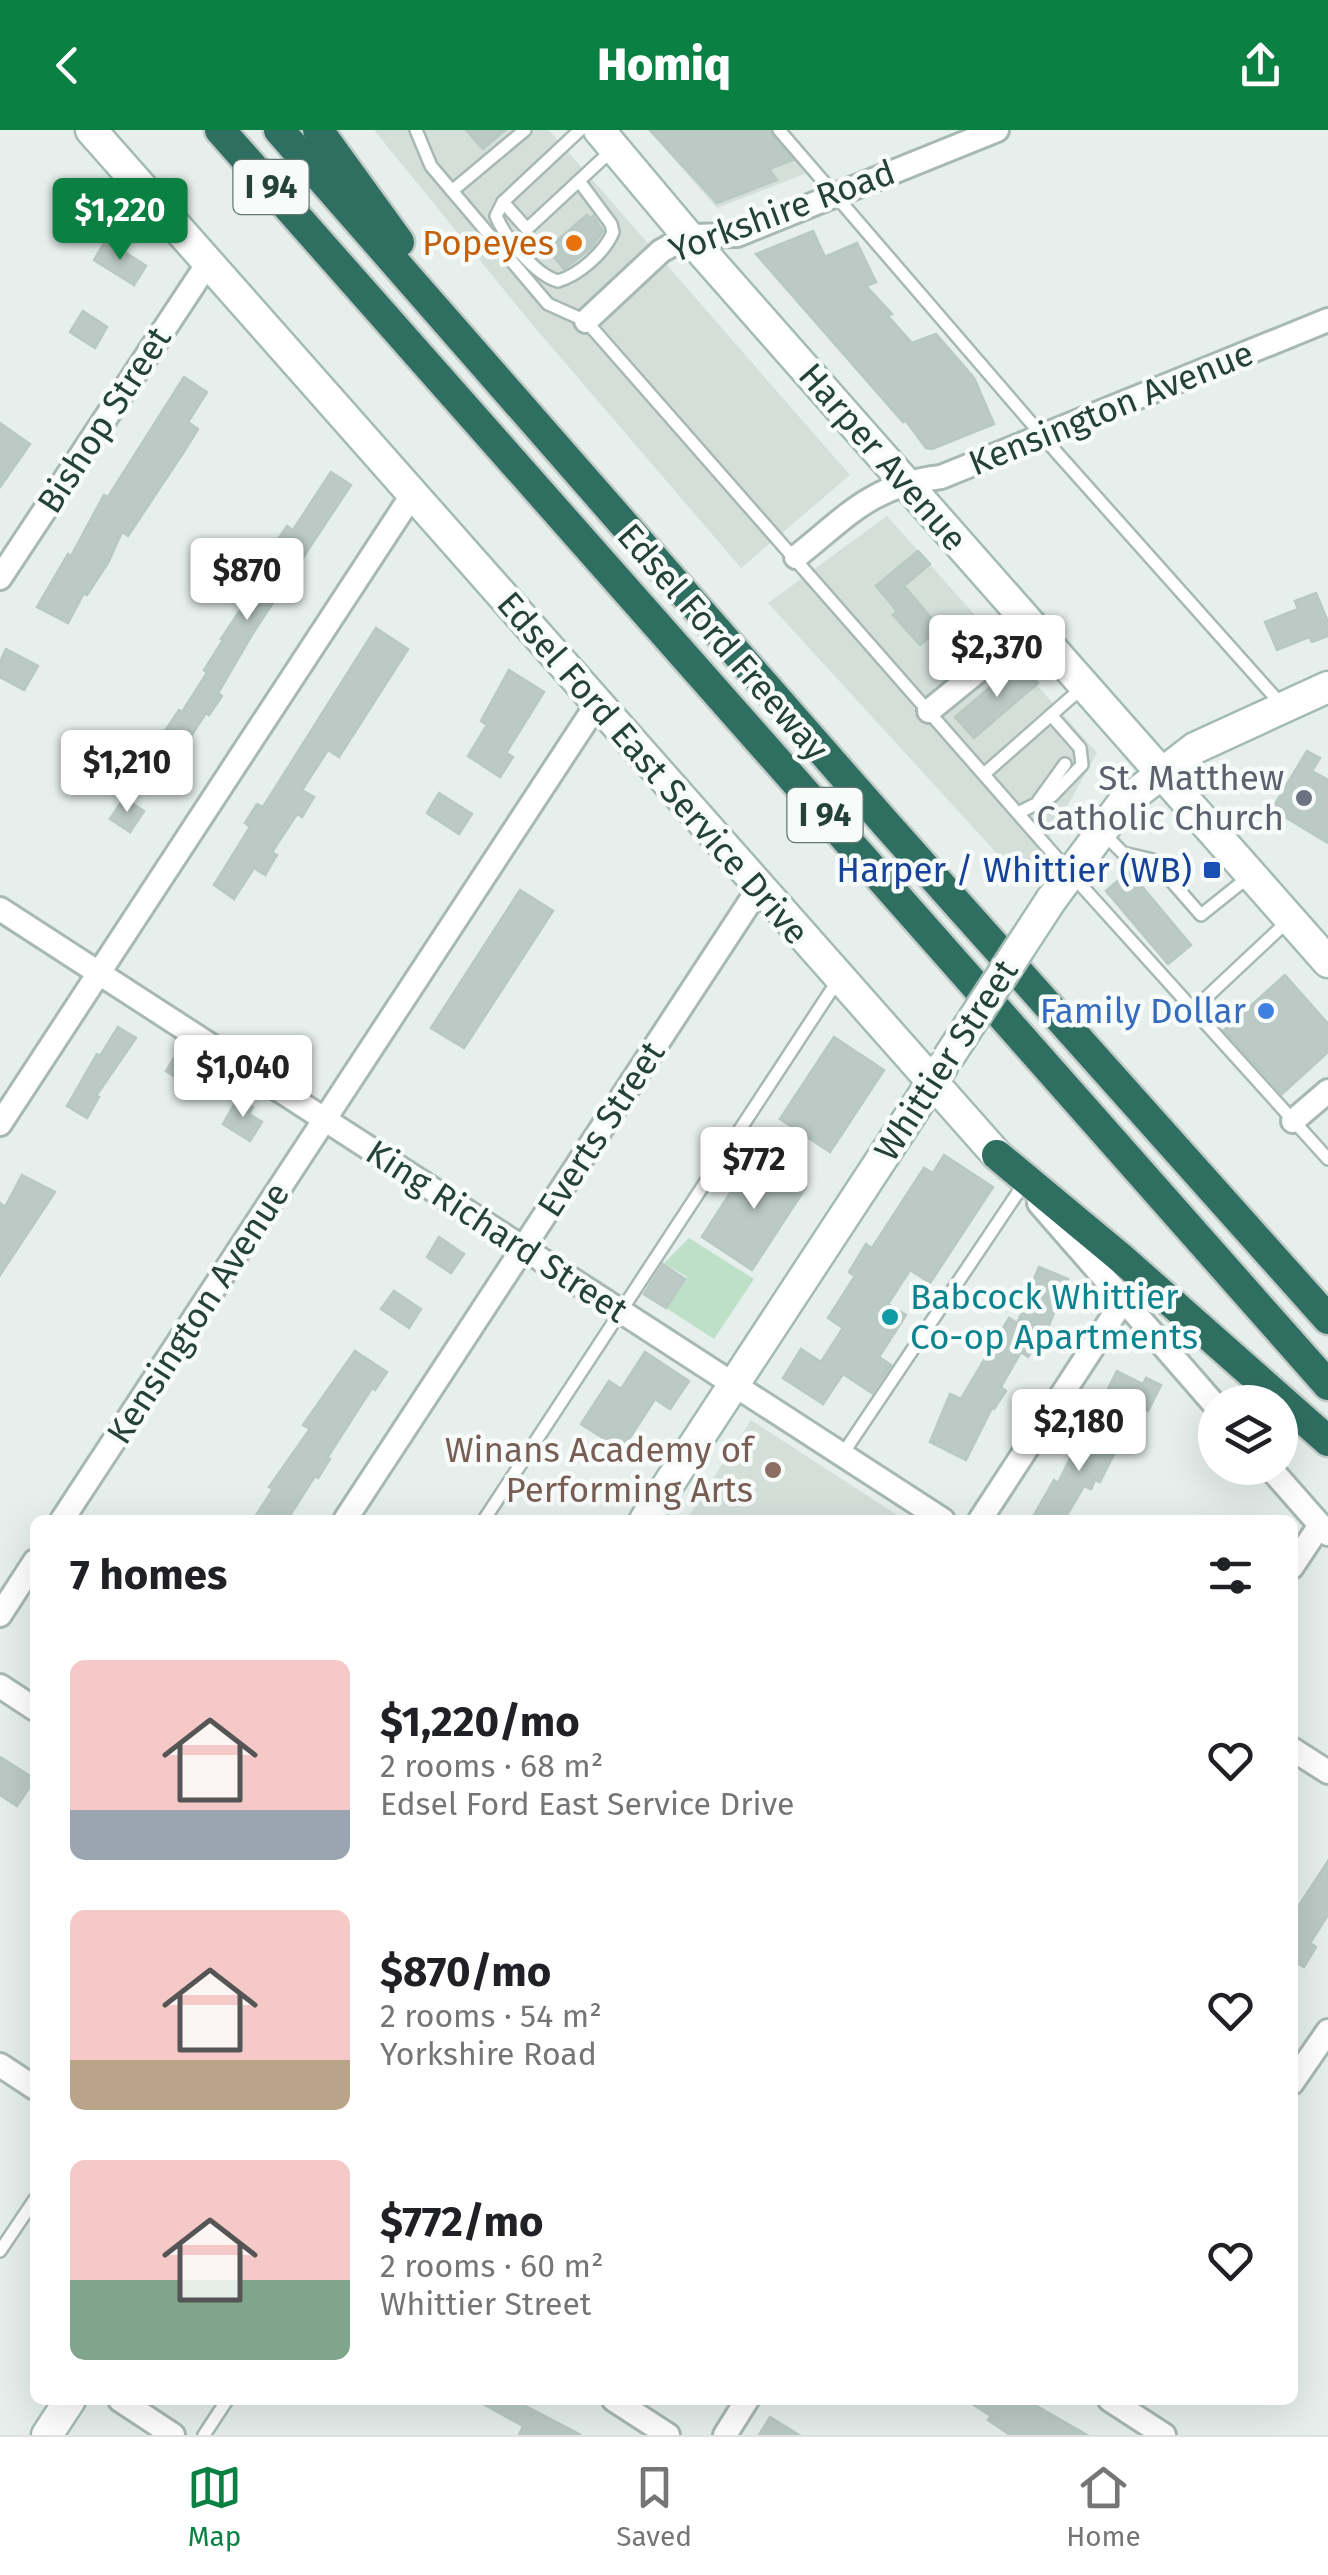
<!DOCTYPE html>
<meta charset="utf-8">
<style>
body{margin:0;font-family:"Fira Sans",sans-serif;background:#f2f2f2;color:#202124;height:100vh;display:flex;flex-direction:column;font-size:38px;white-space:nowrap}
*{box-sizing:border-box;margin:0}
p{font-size:32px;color:#757577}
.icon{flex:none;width:55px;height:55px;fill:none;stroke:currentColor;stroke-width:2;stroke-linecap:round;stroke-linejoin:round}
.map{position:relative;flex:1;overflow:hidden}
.sheet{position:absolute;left:30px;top:1385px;width:1268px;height:890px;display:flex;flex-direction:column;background:#fff;border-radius:15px;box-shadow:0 10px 40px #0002}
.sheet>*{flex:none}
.fabs{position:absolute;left:1198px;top:1255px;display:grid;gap:20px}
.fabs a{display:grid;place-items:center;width:100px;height:100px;border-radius:50%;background:#fff;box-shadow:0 10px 40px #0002;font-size:50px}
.price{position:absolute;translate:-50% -85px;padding:0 22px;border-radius:10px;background:#fff;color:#222;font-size:32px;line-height:65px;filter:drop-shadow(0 2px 5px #0008)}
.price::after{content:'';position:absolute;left:50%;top:60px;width:30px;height:22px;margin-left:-15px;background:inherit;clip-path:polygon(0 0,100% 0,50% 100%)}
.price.active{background:#0b8043;color:#fff}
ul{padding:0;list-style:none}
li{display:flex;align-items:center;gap:30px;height:250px;padding:0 40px}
li span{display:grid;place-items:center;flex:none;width:280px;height:200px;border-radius:15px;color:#555}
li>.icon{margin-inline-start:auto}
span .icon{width:120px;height:120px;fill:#fffc;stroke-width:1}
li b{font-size:42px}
h2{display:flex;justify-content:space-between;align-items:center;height:120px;padding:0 40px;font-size:42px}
header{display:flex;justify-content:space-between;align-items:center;height:130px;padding:0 40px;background:#0b8043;color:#fff;font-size:45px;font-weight:800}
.menu{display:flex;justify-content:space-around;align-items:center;height:140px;border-top:2px solid #e0e0e0;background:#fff;font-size:28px;color:#757577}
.menu a{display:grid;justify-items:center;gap:5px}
.menu .active{color:#0b8043}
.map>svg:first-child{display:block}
.built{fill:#d4dfda}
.green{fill:#bfe0c8}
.building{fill:#bbcac4;stroke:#b8c9c2;stroke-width:2.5}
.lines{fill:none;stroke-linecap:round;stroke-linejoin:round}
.lane-casing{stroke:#a8b8b2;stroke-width:16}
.street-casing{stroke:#a8b8b2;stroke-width:28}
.secondary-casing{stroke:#a4bbb3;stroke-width:35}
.highway-casing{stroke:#c2cac8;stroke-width:35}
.lane{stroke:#fff;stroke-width:11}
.street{stroke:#fff;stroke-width:22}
.secondary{stroke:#fff;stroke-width:30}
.highway{stroke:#2f6f62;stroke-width:30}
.secondary-bridge-casing{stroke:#a4bbb3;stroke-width:35;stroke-linecap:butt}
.secondary-bridge{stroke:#fff;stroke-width:30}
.food-dot{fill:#e8710a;stroke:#f7fbf9;stroke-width:4}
.worship-dot{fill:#6b7280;stroke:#f7fbf9;stroke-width:4}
.transit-dot{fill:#1a4fb4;stroke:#f7fbf9;stroke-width:4}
.shop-dot{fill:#3f7fe0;stroke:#f7fbf9;stroke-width:4}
.culture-dot{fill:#0f9aa8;stroke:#f7fbf9;stroke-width:4}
.education-dot{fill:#8d6e63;stroke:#f7fbf9;stroke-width:4}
.labels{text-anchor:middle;stroke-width:9;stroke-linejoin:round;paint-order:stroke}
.shield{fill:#f7fbf9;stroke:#637a73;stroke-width:2.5}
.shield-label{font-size:32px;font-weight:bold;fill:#24423a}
.street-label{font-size:35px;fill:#24423a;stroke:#f7fbf9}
.food-label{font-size:35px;fill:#c56008;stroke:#f7fbf9;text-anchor:end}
.worship-label{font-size:35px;fill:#5b616d;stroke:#f7fbf9;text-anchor:end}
.transit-label{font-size:35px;fill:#164399;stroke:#f7fbf9;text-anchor:end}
.shop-label{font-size:35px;fill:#366cbe;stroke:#f7fbf9;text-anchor:end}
.culture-label{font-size:35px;fill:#0d838f;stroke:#f7fbf9;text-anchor:start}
.education-label{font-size:35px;fill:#785e54;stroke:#f7fbf9;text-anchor:end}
</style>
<header><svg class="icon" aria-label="back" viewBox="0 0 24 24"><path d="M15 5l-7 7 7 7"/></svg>Homiq<svg class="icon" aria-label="share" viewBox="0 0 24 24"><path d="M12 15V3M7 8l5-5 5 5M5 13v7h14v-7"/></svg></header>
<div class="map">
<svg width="1328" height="2305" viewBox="0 0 1328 2305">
<rect width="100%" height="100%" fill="#e6efeb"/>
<g class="built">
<polygon points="374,0 549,0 850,345 741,438 531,193"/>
<polygon points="648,0 773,0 810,42 717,78"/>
<polygon points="887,386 1097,623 1024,753 768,473"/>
<polygon points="751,1290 905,1390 686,1390"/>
</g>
<polygon class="green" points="689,1108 754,1149 714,1209 666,1178 687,1147 664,1133"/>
<g class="building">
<polygon points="466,0 505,0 483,19"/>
<polygon points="650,0 769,0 793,30 769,39 777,50 717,73"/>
<polygon points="587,85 589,89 593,86 603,101 591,118 564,139 547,119"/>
<polygon points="813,101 825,127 857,113 876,152 866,156 892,184 888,186 912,213 936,204 974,248 994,294 932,319 926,318 906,291 903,292 756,124"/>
<polygon points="106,110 146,136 134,155 94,130"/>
<polygon points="83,181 107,197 95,218 70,202"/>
<polygon points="184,247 207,262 188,292 198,299 185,320 128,406 122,402 108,433 87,465 84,463 68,493 37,477 68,424 71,426 104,365 108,367"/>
<polygon points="0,293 30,314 0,357"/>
<polygon points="331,342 351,355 253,503 218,563 222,566 209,585 206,583 167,643 140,625 152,606 159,610 179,580 182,582 207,543 204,540 223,510 221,509 279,421 273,417 287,396 293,400"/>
<polygon points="918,421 930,434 904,456 940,498 920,515 893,485 897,481 876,456"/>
<polygon points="1316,463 1328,492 1328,506 1312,512 1309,507 1277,520 1265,492 1298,479 1295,471"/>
<polygon points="376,498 408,519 339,627 328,620 302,660 314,667 302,687 297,684 272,722 277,725 265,745 254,738 234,769 214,755 250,697 245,693 257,674 263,677"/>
<polygon points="6,519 38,536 24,560 0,547 0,532"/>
<polygon points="1020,532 1038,553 974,608 955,587"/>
<polygon points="509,540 544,562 506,623 513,627 500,647 468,626 487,595 481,591"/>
<polygon points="1307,621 1320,628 1312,641 1328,650 1328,713 1272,679"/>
<polygon points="439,663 472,684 459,704 427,683"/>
<polygon points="124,668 144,681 130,702 110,689"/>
<polygon points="1129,741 1191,815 1168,834 1106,761"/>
<polygon points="520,760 553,781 464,918 431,898"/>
<polygon points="1285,845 1328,894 1328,922 1282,964 1224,900"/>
<polygon points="118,897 136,908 96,966 99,967 87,988 67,976 97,924 100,926"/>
<polygon points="834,907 884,940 830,1022 780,989"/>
<polygon points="176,925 200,941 190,956 166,941"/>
<polygon points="238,968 253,977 249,984 262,992 250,1011 223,994"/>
<polygon points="755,1024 806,1057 752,1140 702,1107"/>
<polygon points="944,1025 993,1057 930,1153 910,1140 888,1174 906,1185 879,1227 891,1235 872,1263 843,1244 823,1274 783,1248 801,1219 821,1232 843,1198 828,1188 855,1146 849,1142 866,1114 872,1118 924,1038 933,1043"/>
<polygon points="22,1045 55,1062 0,1145 0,1073 5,1077"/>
<polygon points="439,1107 464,1124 451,1143 427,1127"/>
<polygon points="663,1134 685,1149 666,1178 644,1164"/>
<polygon points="1039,1137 1068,1149 1047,1200 1028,1227 1021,1222 1001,1257 1006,1261 994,1279 992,1278 966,1330 930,1312 950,1264 961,1269 1009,1188 1017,1193 1033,1159 1030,1158"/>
<polygon points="394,1161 421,1179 409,1198 381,1179"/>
<polygon points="355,1221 387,1242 375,1260 372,1258 327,1328 330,1329 318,1348 315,1346 287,1390 253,1390 273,1359 269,1357 310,1299 303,1295"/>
<polygon points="645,1222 689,1251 670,1279 655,1269 622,1320 581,1294 609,1251 621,1259"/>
<polygon points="1117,1241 1143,1254 1146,1248 1161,1255 1148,1281 1107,1261"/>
<polygon points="1087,1294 1121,1310 1100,1352 1095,1350 1091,1359 1084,1356 1064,1390 1031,1390 1054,1350 1058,1353"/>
<polygon points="0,1627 35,1649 17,1676 0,1665"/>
<polygon points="1328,1731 1328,1785 1310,1813 1316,1817 1304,1837 1292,1830 1292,1786"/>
<polygon points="476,2270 514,2270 581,2305 519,2305 523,2296"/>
<polygon points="966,2270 1026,2270 1087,2305 1010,2305 988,2290 991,2286"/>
<polygon points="770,2287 799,2305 759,2305"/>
</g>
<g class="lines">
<g class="lane-casing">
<g id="lane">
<polyline points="416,0 431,36 548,174 586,191 1071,744 1328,1029"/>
<polyline points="580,0 503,72 527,99 611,21"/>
<polyline points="779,0 1058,324 1281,574"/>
<polyline points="452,61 525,0"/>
<path d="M503 72 496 86C505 107 535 145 558 151 579 145 605 122 613 102L611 94 579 51"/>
<polyline points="984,644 1084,556"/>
<polyline points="1039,670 1065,634"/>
<polyline points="1018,683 1052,666 1082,635 1080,618 1051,585"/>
<polyline points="1103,703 1123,723 1153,730 1201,785 1251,745"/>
<polyline points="1193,880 1290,789"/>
<polyline points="842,1325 1023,1055"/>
<polyline points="484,1390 838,850"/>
<polyline points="0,2121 35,2069"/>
<polyline points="204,2305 227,2270"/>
</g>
</g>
<g class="street-casing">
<g id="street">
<polyline points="586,191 661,121 688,106 737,105 997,0"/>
<path d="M796 427C848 386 871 355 941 347L1328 190"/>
<polyline points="0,448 208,133"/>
<polyline points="929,581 1032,497"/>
<polyline points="0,779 943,1390"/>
<polyline points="1293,991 1328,961"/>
<polyline points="0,994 412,365"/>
<polyline points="1039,1073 1215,1275"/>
<polyline points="1270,1338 1328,1404"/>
<polyline points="62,1390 597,574"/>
<polyline points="345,1390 759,758"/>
<polyline points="980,1390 1123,1171"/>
<polyline points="1292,1437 1320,1395"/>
<polyline points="0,1485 35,1431"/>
<polyline points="0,1556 35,1579"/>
<polyline points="1292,1619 1328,1642"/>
<polyline points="0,1935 35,1958"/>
<polyline points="1292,1953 1328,1901"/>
<polyline points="120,2270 173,2305"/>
<polyline points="614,2270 668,2305"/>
<polyline points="1110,2270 1164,2305"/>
<polyline points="725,2305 747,2270"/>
</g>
</g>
<g class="secondary-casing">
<g id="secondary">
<polyline points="91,0 997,1025"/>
<polyline points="599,0 688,106 1328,832"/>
<polyline points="1051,770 1122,674 1195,618 1328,557"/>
<polyline points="645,1390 942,937"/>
<polyline points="47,2305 70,2270"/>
</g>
</g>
<g class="highway-casing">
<g id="highway">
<polyline points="220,0 1328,1255"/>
<polyline points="279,0 886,694 1328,1189"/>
<polyline points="318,0 399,112"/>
<polyline points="997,1025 1121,1128 1328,1311"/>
</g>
</g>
<use href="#lane" class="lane"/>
<use href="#street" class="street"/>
<use href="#secondary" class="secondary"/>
<use href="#highway" class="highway"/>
<g class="secondary-bridge-casing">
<polyline id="secondary-bridge" points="948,928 1051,770"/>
</g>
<use href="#secondary-bridge" class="secondary-bridge"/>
</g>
<circle class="food-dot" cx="574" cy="113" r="10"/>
<circle class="worship-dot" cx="1304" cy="668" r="10"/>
<rect class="transit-dot" x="1202" y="730" width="20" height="20" rx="5"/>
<circle class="shop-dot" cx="1266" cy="881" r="10"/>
<circle class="culture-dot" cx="890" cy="1187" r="10"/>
<circle class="education-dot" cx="773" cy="1340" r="10"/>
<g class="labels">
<g class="shield">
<rect x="233.5" y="30" width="75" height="54" rx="8"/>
<rect x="787.5" y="658" width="75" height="54" rx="8"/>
</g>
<g class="shield-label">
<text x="271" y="68">I 94</text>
<text x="825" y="696">I 94</text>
</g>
<g class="street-label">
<text transform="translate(782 81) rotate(-20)" y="12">Yorkshire Road</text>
<text transform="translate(1111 278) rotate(-22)" y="12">Kensington Avenue</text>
<text transform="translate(104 290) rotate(-57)" y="12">Bishop Street</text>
<text transform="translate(883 327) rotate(49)" y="12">Harper Avenue</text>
<text transform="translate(723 512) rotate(49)" y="12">Edsel Ford Freeway</text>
<text transform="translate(653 638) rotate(49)" y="12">Edsel Ford East Service Drive</text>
<text transform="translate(946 930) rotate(-57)" y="12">Whittier Street</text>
<text transform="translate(601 999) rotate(-57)" y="12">Everts Street</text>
<text transform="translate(497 1101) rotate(33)" y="12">King Richard Street</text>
<text transform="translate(198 1183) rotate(-57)" y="12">Kensington Avenue</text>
</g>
<g class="food-label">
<text x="554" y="125">Popeyes</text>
</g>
<g class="worship-label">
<text x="1284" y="660">St. Matthew<tspan x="1284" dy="40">Catholic Church</tspan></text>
</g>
<g class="transit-label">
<text x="1192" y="752">Harper / Whittier (WB)</text>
</g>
<g class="shop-label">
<text x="1246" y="893">Family Dollar</text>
</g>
<g class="culture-label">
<text x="910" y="1179">Babcock Whittier<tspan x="910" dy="40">Co-op Apartments</tspan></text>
</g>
<g class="education-label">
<text x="753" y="1332">Winans Academy of<tspan x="753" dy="40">Performing Arts</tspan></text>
</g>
</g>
</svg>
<div class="fabs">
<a><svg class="icon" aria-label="layers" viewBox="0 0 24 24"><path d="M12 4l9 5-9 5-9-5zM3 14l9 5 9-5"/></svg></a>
</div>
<b class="price active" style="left:120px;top:133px">$1,220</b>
<b class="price" style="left:247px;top:493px">$870</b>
<b class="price" style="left:997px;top:570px">$2,370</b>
<b class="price" style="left:127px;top:685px">$1,210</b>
<b class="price" style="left:243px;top:990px">$1,040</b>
<b class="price" style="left:754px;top:1082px">$772</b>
<b class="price" style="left:1079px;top:1344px">$2,180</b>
<section class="sheet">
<h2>7 homes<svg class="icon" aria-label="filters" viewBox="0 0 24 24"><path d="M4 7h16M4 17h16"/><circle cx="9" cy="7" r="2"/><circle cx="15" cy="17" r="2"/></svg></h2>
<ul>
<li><span style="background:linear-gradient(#f6c9c9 75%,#9aa5b1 0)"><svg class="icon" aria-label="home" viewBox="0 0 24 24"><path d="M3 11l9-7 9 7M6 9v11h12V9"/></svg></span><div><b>$1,220/mo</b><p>2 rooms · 68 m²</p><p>Edsel Ford East Service Drive</p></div><svg class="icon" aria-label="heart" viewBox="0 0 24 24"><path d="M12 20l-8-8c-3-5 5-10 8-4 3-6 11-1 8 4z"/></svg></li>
<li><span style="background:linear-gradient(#f6c9c9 75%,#b9a48a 0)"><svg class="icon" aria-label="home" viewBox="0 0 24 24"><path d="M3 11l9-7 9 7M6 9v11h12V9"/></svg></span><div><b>$870/mo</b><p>2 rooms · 54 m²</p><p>Yorkshire Road</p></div><svg class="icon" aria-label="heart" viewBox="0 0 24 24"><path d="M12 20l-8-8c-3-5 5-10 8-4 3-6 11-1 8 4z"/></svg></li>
<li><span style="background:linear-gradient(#f6c9c9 60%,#7fa58c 0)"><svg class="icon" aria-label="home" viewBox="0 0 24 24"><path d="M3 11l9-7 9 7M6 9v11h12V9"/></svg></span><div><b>$772/mo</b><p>2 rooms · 60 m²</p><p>Whittier Street</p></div><svg class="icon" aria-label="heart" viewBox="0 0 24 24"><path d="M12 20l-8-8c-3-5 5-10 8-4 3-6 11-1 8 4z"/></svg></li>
</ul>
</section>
</div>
<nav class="menu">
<a class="active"><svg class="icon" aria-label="map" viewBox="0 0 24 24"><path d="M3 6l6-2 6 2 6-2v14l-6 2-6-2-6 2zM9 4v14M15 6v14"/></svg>Map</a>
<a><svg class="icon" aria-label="saved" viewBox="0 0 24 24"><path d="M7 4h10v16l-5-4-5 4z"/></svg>Saved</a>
<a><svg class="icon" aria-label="home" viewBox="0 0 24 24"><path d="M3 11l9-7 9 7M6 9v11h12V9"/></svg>Home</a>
</nav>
